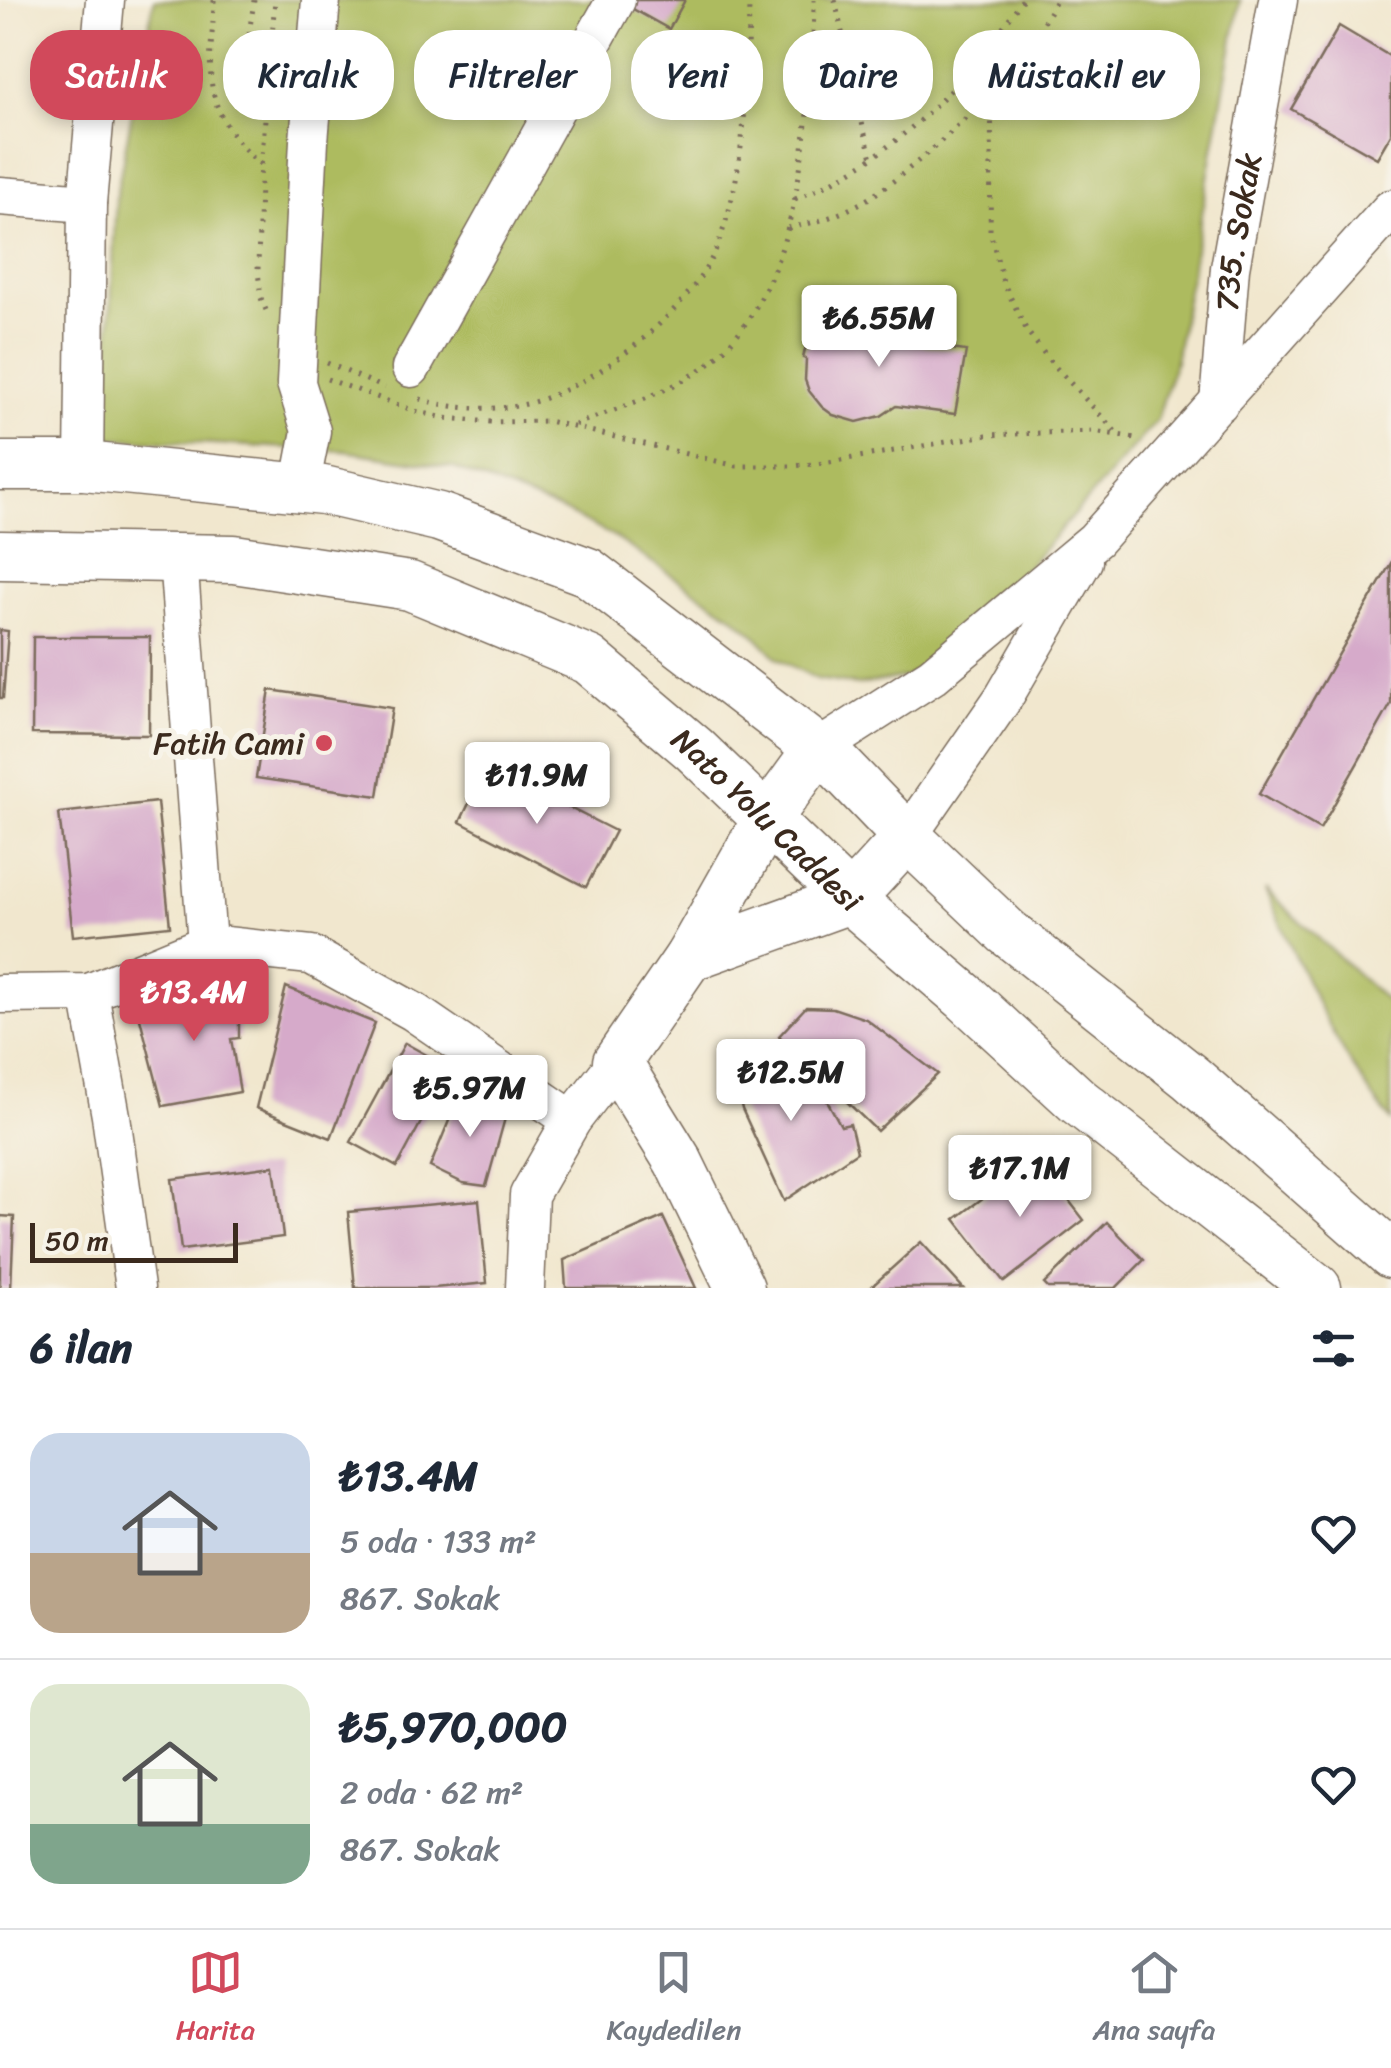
<!DOCTYPE html>
<html lang="tr">
<meta charset="utf-8">
<style>
body{margin:0;font-family:Sriracha,sans-serif;background:#f6f6f7;color:#1f2937;height:100vh;display:flex;flex-direction:column;font-size:38px;white-space:nowrap}
*{box-sizing:border-box;margin:0}
p{font-size:32px;color:#747a83}
.icon{flex:none;width:55px;height:55px;fill:none;stroke:currentColor;stroke-width:2;stroke-linecap:round;stroke-linejoin:round}
.map{position:relative;height:1288px;overflow:hidden}
.drawer{display:flex;flex-direction:column;background:#fff;flex:1}
.drawer>*{flex:none}
.hud{position:absolute;left:30px;top:30px;width:1332px;height:90px;display:flex;gap:20px}
.scale{position:absolute;left:30px;bottom:25px;width:208px;box-sizing:border-box;padding-left:10px;border:5px solid #3b2a1e;border-top:0;font-size:28px;line-height:35px;white-space:nowrap;color:#3b2a1e;-webkit-text-stroke:8px #f7f3e8;paint-order:stroke}
.price{position:absolute;translate:-50% -85px;padding:0 22px;border-radius:10px;background:#fff;color:#222;font-size:32px;line-height:65px;filter:drop-shadow(0 2px 5px #0008)}
.price::after{content:'';position:absolute;left:50%;top:60px;width:30px;height:22px;margin-left:-15px;background:inherit;clip-path:polygon(0 0,100% 0,50% 100%)}
.price.on{background:#d1495b;color:#fff}
ul{padding:0;list-style:none}
li{display:flex;align-items:center;gap:30px;height:250px;padding:0 30px}
li+li{border-top:2px solid #e0e1e3}
li span{display:grid;place-items:center;flex:none;width:280px;height:200px;border-radius:30px;color:#555}
li>.icon{margin-inline-start:auto}
span .icon{width:120px;height:120px;fill:#fffc;stroke-width:1}
li b{font-size:42px}
h2{display:flex;justify-content:space-between;align-items:center;height:120px;padding:0 30px;font-size:42px}
.tag{padding:0 35px;border-radius:40px;background:#fff;box-shadow:0 5px 15px #0003;font-size:35px;line-height:90px}
.tag.on{background:#d1495b;color:#fff}
.menu{display:flex;justify-content:space-around;align-items:center;height:140px;border-top:2px solid #e0e1e3;background:#fff;font-size:28px;color:#747a83}
.menu a{display:grid;justify-items:center;gap:5px}
.menu .on{color:#d1495b}
.map>svg:first-child{display:block}
.green{fill:#adbb5e;stroke:#74723e;stroke-width:2.5}
.building{fill:#d6aaca}
.lines{fill:none;stroke-linecap:round;stroke-linejoin:round}
.minor-casing{stroke:#7b6c5c;stroke-width:41}
.major-casing{stroke:#7b6c5c;stroke-width:51}
.path{stroke:#7b6c5c;stroke-width:5;stroke-dasharray:2.5 8;stroke-linecap:butt}
.minor{stroke:#fff;stroke-width:38}
.major{stroke:#fff;stroke-width:48}
.poi-dot{fill:#d1495b;stroke:#f7f3e8;stroke-width:4}
.labels{text-anchor:middle;stroke-width:10;stroke-linejoin:round;paint-order:stroke}
.street-label{font-size:32px;fill:#3b2a1e;stroke:#f7f3e8}
.poi-label{font-size:32px;fill:#3b2a1e;stroke:#f7f3e8;text-anchor:end}
</style>
<div class="map">
<svg width="1391" height="1288" viewBox="0 0 1391 1288">
<rect width="100%" height="100%" fill="#f7f3e8"/>
<filter id="ink" filterUnits="userSpaceOnUse"><feTurbulence type="fractalNoise" baseFrequency=".01" numOctaves="2"/><feDisplacementMap in="SourceGraphic" scale="20" xChannelSelector="R" yChannelSelector="G"/><feConvolveMatrix kernelMatrix="1 2 1 2 8 2 1 2 1" color-interpolation-filters="sRGB"/></filter>
<filter id="wash" filterUnits="userSpaceOnUse"><feTurbulence type="fractalNoise" baseFrequency=".0048" numOctaves="4" result="noise"/><feDisplacementMap in="SourceGraphic" scale="40" xChannelSelector="R" yChannelSelector="G"/><feGaussianBlur stdDeviation="2.25" result="paint"/><feColorMatrix in="noise" values="0 0 0 0 0 0 0 0 0 0 0 0 0 0 0 0 0 1.4 0 .05"/><feComposite in="paint" operator="in"/></filter>
<g filter="url(#wash)">
<rect width="100%" height="100%" fill="#f1e7ce"/>
<g class="green">
<polygon points="154,0 1240,0 1175,361 1157,420 964,640 907,677 858,685 817,679 777,658 753,633 731,615 613,536 563,511 454,468 345,451 105,438 116,196"/>
<path d="M1265 889 1391 1005V1121C1335 1051 1301 970 1265 889Z"/>
</g>
<g id="blocks">
<g class="building">
<polygon points="626,0 685,0 669,29 624,4"/>
<polygon points="1339,26 1391,57 1391,134 1377,158 1291,109"/>
<polygon points="861,313 888,321 906,343 966,351 955,414 896,406 881,416 857,422 833,415 822,407 809,391 805,380 806,359 803,358 806,345 809,345 816,333 829,322 847,314"/>
<polygon points="1391,563 1391,704 1320,829 1259,794"/>
<polygon points="0,630 8,631 3,698 0,698"/>
<polygon points="33,637 150,637 149,735 32,734"/>
<polygon points="270,690 392,708 378,796 256,778"/>
<polygon points="487,766 615,831 586,887 460,822"/>
<polygon points="157,802 170,926 73,936 59,813"/>
<polygon points="244,987 247,1018 239,1020 239,1038 231,1039 240,1092 163,1106 136,1003"/>
<polygon points="286,987 375,1023 331,1138 256,1108"/>
<polygon points="806,1007 833,1008 866,1019 938,1074 877,1131 779,1036"/>
<polygon points="405,1043 450,1068 397,1167 351,1142"/>
<polygon points="763,1052 773,1065 784,1058 799,1083 805,1080 815,1096 824,1095 841,1126 850,1124 857,1152 784,1201 742,1109 732,1067"/>
<polygon points="462,1089 507,1111 486,1186 463,1183 430,1167"/>
<polygon points="1036,1158 1084,1220 1004,1282 955,1219"/>
<polygon points="274,1166 283,1237 181,1250 172,1179"/>
<polygon points="479,1200 487,1283 434,1288 355,1288 348,1212"/>
<polygon points="0,1216 14,1217 11,1288 0,1288"/>
<polygon points="663,1217 696,1288 566,1288 564,1260"/>
<polygon points="1107,1222 1144,1260 1116,1288 1048,1288 1044,1284"/>
<polygon points="921,1242 963,1288 870,1288"/>
</g>
</g>
</g>
<g filter="url(#ink)">
<use href="#blocks" fill-opacity="0" stroke="#7b6c5c" stroke-width="2.5"/>
<g class="lines">
<g class="minor-casing">
<g id="minor">
<polyline points="0,196 87,203"/>
<polyline points="411,368 616,0"/>
<path id="s1" d="M1219 403 1230 268 1278 0"/>
<polyline points="84,466 87,203 105,0"/>
<polyline points="300,488 311,431 296,383 309,141 321,0"/>
<polyline points="178,558 207,944"/>
<polyline points="818,749 932,676 1095,540 1391,209"/>
<polyline points="907,837 1004,697 1083,561"/>
<polyline points="89,993 111,1116 135,1288"/>
<polyline points="0,994 89,993 207,944 311,955 414,1012 572,1120"/>
<polyline points="525,1288 529,1195 572,1120 617,1062"/>
</g>
</g>
<g class="major-casing">
<g id="major">
<polyline points="0,466 84,466 323,490 439,517 588,572 836,763 907,837 1007,932 1191,1078 1391,1254"/>
<path id="s2" d="M0 555 234 559 410 586 589 660 694 749 850 899 965 997 1078 1101 1317 1288"/>
<polyline points="689,957 850,899 907,837"/>
<polyline points="740,1288 678,1161 617,1062 689,957 767,819 818,749"/>
</g>
</g>
<g class="path">
<path d="M214 0C213 53 199 90 234 136 243 147 250 156 261 164"/>
<path d="M254 0C251 28 238 67 266 85"/>
<polyline points="835,0 863,127 872,158"/>
<polyline points="992,91 990,231 1003,282 1027,331 1050,361 1116,432"/>
<path d="M795 199C894 159 963 86 1022 0"/>
<path d="M788 228C809 224 828 219 847 210 873 198 895 180 917 162 972 116 1022 64 1056 0"/>
<polyline points="266,310 261,298 258,271 260,179 275,0"/>
<polyline points="327,363 385,388"/>
<polyline points="327,379 415,411 444,418 491,422 548,421 737,466 792,466 824,463 987,435 1094,431 1141,439"/>
<path d="M420 399C449 408 479 410 510 407 583 398 687 316 716 249 746 178 748 76 749 0"/>
<path d="M575 425C619 407 677 391 713 360 786 296 801 183 809 92 811 61 814 31 814 0"/>
</g>
<use href="#minor" class="minor"/>
<use href="#major" class="major"/>
</g>
</g>
<circle class="poi-dot" cx="324" cy="743" r="10"/>
<g class="labels">
<g class="street-label">
<text dy="11" stroke="none"><textPath href="#s1" startOffset="172">735. Sokak</textPath></text>
<text dy="11" stroke="none"><textPath href="#s2" startOffset="845">Nato Yolu Caddesi</textPath></text>
</g>
<g class="poi-label">
<text x="304" y="754">Fatih Cami</text>
</g>
</g>
</svg>
<div class="scale">50 m</div>
<b class="price" style="left:879px;top:370px">₺6.55M</b>
<b class="price" style="left:537px;top:827px">₺11.9M</b>
<b class="price on" style="left:194px;top:1044px">₺13.4M</b>
<b class="price" style="left:791px;top:1124px">₺12.5M</b>
<b class="price" style="left:470px;top:1140px">₺5.97M</b>
<b class="price" style="left:1020px;top:1220px">₺17.1M</b>
<div class="hud">
<a class="tag on">Satılık</a>
<a class="tag">Kiralık</a>
<a class="tag">Filtreler</a>
<a class="tag">Yeni</a>
<a class="tag">Daire</a>
<a class="tag">Müstakil ev</a>
</div>
</div>
<section class="drawer">
<h2>6 ilan<svg class="icon" aria-label="filters" viewBox="0 0 24 24"><path d="M4 7h16M4 17h16"/><circle cx="9" cy="7" r="2"/><circle cx="15" cy="17" r="2"/></svg></h2>
<ul>
<li><span style="background:linear-gradient(#c9d6e8 60%,#b9a48a 0)"><svg class="icon" aria-label="home" viewBox="0 0 24 24"><path d="M3 11l9-7 9 7M6 9v11h12V9"/></svg></span><div><b>₺13.4M</b><p>5 oda · 133 m²</p><p>867. Sokak</p></div><svg class="icon" aria-label="heart" viewBox="0 0 24 24"><path d="M12 20l-8-8c-3-5 5-10 8-4 3-6 11-1 8 4z"/></svg></li>
<li><span style="background:linear-gradient(#dfe7d0 70%,#7fa58c 0)"><svg class="icon" aria-label="home" viewBox="0 0 24 24"><path d="M3 11l9-7 9 7M6 9v11h12V9"/></svg></span><div><b>₺5,970,000</b><p>2 oda · 62 m²</p><p>867. Sokak</p></div><svg class="icon" aria-label="heart" viewBox="0 0 24 24"><path d="M12 20l-8-8c-3-5 5-10 8-4 3-6 11-1 8 4z"/></svg></li>
</ul>
</section>
<nav class="menu">
<a class="on"><svg class="icon" aria-label="map" viewBox="0 0 24 24"><path d="M3 6l6-2 6 2 6-2v14l-6 2-6-2-6 2zM9 4v14M15 6v14"/></svg>Harita</a>
<a><svg class="icon" aria-label="saved" viewBox="0 0 24 24"><path d="M7 4h10v16l-5-4-5 4z"/></svg>Kaydedilen</a>
<a><svg class="icon" aria-label="home" viewBox="0 0 24 24"><path d="M3 11l9-7 9 7M6 9v11h12V9"/></svg>Ana sayfa</a>
</nav>
